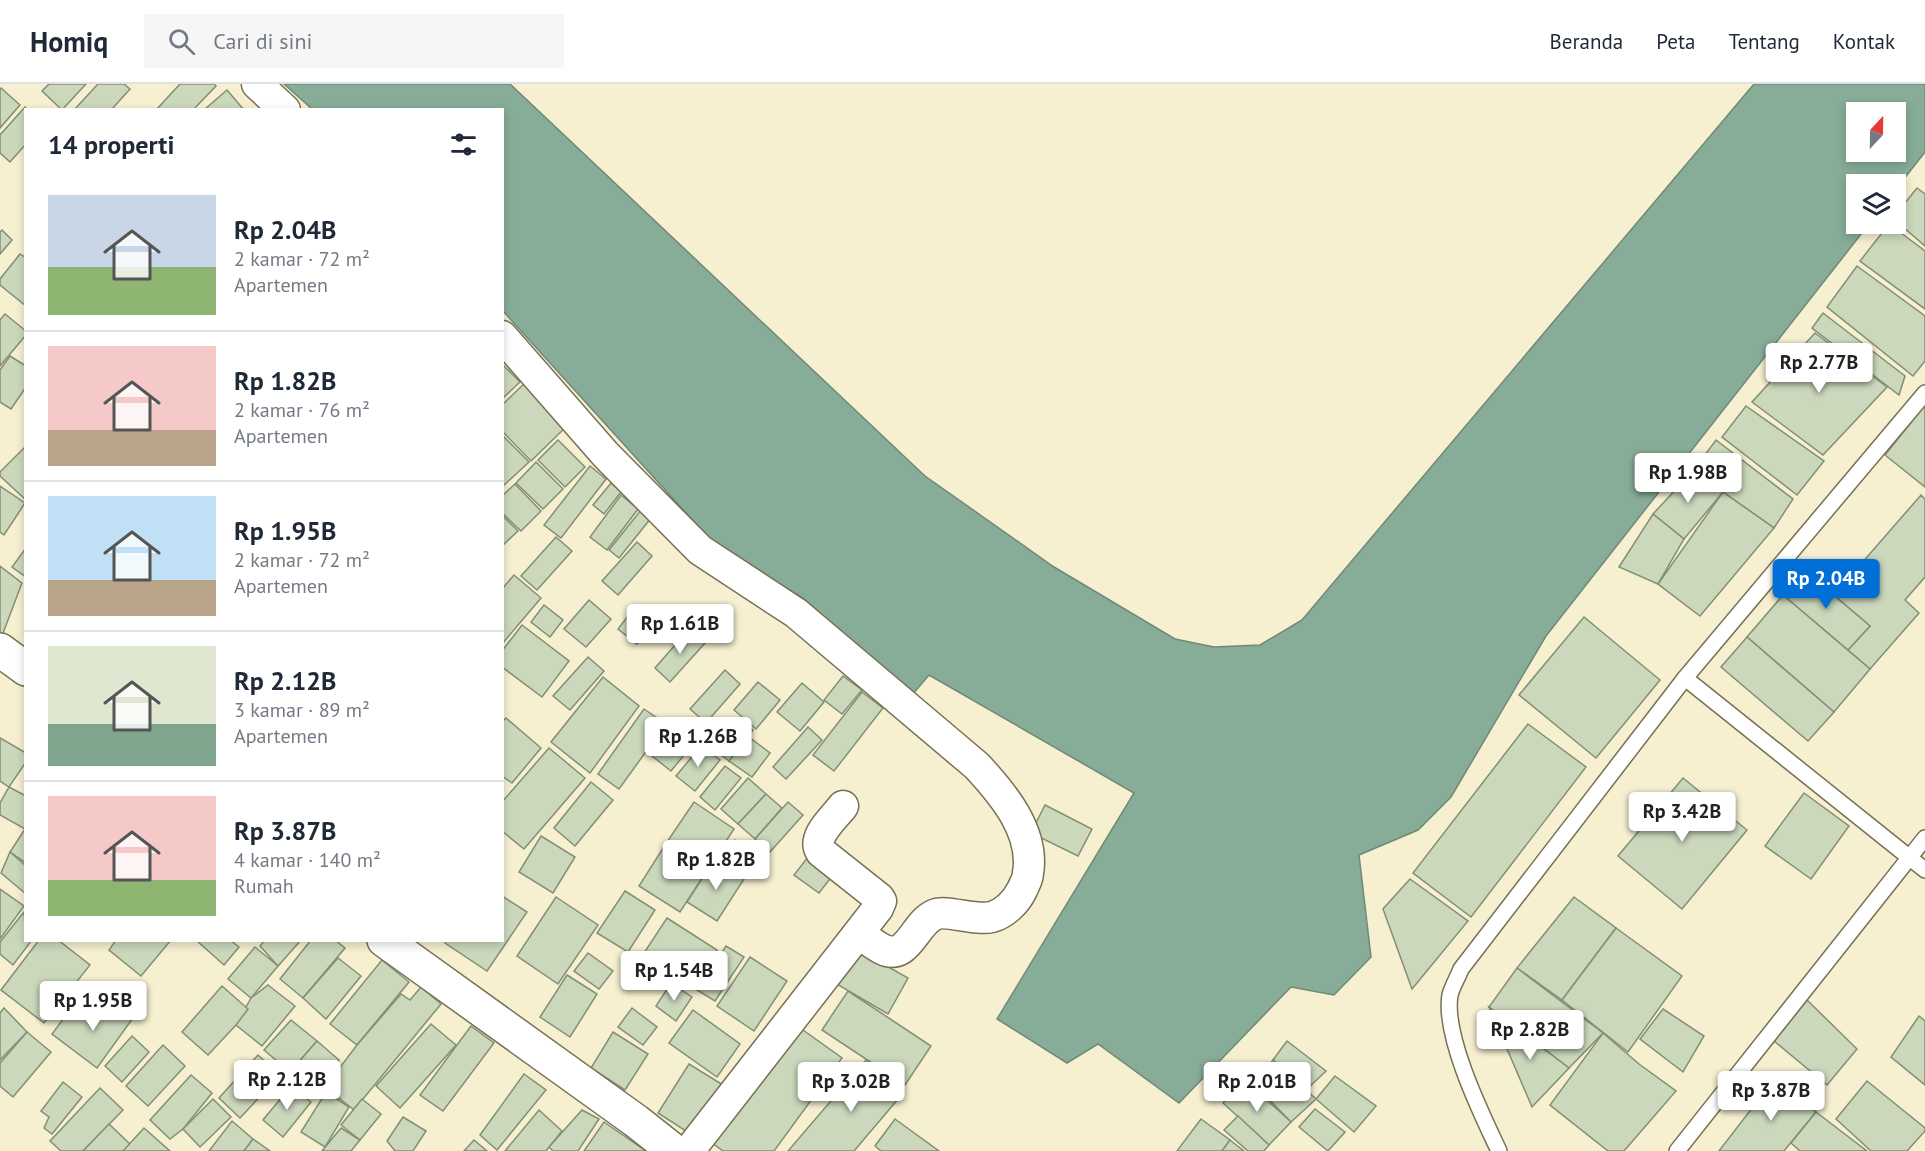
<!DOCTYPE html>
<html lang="id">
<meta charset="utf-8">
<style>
body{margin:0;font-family:"PT Sans",sans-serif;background:#f6f6f7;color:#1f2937;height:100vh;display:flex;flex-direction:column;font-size:22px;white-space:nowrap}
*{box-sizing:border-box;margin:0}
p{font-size:20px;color:#747a83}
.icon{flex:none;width:33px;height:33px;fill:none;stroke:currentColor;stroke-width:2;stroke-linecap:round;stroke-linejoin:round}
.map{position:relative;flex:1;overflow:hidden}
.sheet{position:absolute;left:24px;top:24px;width:480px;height:834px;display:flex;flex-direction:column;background:#fff;border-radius:0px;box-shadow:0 3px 9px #0003}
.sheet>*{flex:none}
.needle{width:39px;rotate:22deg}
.fabs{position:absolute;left:1846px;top:18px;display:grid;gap:12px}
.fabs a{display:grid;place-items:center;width:60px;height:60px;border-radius:0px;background:#fff;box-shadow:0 3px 9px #0003;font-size:30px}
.price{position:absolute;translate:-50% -51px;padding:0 14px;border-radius:6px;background:#fff;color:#222;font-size:20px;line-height:39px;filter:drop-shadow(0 2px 3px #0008)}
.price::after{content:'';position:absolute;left:50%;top:36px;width:18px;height:14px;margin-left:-9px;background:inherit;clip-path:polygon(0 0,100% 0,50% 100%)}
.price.current{background:#0070d8;color:#fff}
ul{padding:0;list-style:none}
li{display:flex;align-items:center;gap:18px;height:150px;padding:0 24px}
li+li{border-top:2px solid #e0e1e3}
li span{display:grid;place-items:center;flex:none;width:168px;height:120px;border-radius:0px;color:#555}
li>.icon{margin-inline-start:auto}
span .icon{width:72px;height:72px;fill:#fffc;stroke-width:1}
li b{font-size:26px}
h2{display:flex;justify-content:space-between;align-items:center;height:72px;padding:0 24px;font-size:26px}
header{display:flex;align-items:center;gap:36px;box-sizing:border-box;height:84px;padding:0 30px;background:#fff;border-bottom:2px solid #e0e1e3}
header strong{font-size:28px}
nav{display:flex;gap:33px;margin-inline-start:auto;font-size:21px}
.search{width:420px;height:54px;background:#f6f6f7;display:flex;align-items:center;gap:15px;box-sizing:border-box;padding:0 21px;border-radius:0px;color:#747a83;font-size:22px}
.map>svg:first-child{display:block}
.water{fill:#87ac97;stroke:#708977;stroke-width:1.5;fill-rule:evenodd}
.building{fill:#cbd8bc;stroke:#828f74;stroke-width:1.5}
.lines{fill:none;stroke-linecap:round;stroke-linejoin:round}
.lane-casing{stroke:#777055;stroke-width:18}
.street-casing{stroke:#777055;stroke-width:33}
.secondary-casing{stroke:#777055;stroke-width:36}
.lane{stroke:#fff;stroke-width:15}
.street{stroke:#fff;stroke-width:30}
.secondary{stroke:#fff;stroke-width:33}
</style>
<header>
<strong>Homiq</strong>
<div class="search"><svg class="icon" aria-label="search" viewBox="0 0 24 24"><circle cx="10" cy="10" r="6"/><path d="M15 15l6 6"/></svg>Cari di sini</div>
<nav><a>Beranda</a><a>Peta</a><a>Tentang</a><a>Kontak</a></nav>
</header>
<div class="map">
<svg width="1925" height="1067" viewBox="0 0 1925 1067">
<rect width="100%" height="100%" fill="#f6efd0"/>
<path class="water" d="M284 0H510L925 392 1054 483 1175 555 1214 563 1260 561 1302 536 1754 0H1925V68L1896 105V100H1857V140H1869L1546 552 1451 713 1418 746 1359 771 1371 873 1334 911 1291 903 1179 1019 1098 960 1067 979 997 935 1134 709 929 591 913 610 803 514 715 461 503 227 502 26 312 25ZM1857 28H1896V68H1857Z"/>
<g class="building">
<polygon points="49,0 86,0 62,26 42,7"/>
<polygon points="98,0 124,0 130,5 111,26 74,26"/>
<polygon points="180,0 214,0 216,2 193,26 156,26"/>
<polygon points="1,4 20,21 0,44 0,5"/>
<polygon points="227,6 244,26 204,26"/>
<polygon points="25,23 27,26 26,26 26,60 10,78 0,69 0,51"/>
<polygon points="1917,104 1925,110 1925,162 1896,137 1896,130"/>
<polygon points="1889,140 1925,167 1925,225 1860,177"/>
<polygon points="2,146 12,156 0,170 0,148"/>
<polygon points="20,170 26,174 26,222 0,201 0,195"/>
<polygon points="1857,182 1925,232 1925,277 1913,292 1827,223"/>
<polygon points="1823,229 1905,292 1899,311 1812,244"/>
<polygon points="5,230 26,247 26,251 0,282 0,236"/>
<polygon points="1815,249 1887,303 1823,371 1752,318"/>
<polygon points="10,272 26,282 26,303 11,325 0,318 0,286"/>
<polygon points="502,280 520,298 502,315"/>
<polygon points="529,295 571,338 531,377 502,347 502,321"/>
<polygon points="1925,321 1925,403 1885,371"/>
<polygon points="1746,322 1824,377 1797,411 1722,353"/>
<polygon points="502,351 529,378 502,403"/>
<polygon points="558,356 585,383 565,403 538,376"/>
<polygon points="1716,356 1793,415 1774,444 1693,387"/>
<polygon points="26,362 26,416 0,392 0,388"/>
<polygon points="536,378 563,405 543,425 516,399"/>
<polygon points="590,382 606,395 561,454 544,441"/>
<polygon points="1693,387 1723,408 1684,455 1653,430"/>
<polygon points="611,399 621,408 604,430 593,421"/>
<polygon points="515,400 541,427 521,447 502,429 502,412"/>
<polygon points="0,402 25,419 4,451 0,448"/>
<polygon points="1723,408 1774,444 1700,532 1658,500"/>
<polygon points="621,411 638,425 607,466 590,453"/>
<polygon points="1921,411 1925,415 1925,493 1905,516 1919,529 1870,585 1848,566 1870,542 1834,511"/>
<polygon points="641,426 651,434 619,474 609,466"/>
<polygon points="1653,430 1684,455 1658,500 1619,483"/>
<polygon points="502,431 518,447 502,462"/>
<polygon points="556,453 572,467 537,506 521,492"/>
<polygon points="637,458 652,472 618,511 602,497"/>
<polygon points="26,464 26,493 12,483"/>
<polygon points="0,482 22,499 0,557"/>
<polygon points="1804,486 1870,542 1848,566 1783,511"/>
<polygon points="514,491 541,514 502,560 502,505"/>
<polygon points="1783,511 1870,585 1834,628 1747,553"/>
<polygon points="589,516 611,535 586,563 564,545"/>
<polygon points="544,521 563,536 550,553 531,538"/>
<polygon points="631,528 650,543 637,560 618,545"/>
<polygon points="1584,533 1660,596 1596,674 1519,611"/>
<polygon points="522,541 569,577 542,613 502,583 502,567"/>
<polygon points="689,545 705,559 670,598 655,584"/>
<polygon points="1747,553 1834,628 1808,657 1721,583"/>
<polygon points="588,573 604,587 570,626 553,612"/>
<polygon points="725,586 740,600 706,639 690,625"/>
<polygon points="843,592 862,606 842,630 824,616"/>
<polygon points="603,593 639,622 590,689 551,658"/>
<polygon points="758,598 780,616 756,645 734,626"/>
<polygon points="802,599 824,618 800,647 777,628"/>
<polygon points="862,608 883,624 834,687 813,671"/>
<polygon points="644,625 666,640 619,705 598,690"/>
<polygon points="506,634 541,664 512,699 502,692 502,638"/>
<polygon points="741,636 753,646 729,677 707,660 721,641 731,649"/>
<polygon points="679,639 698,654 671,687 652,672"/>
<polygon points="1528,640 1586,683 1471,833 1413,789"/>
<polygon points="808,643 822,656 786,695 773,683"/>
<polygon points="749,653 770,669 752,693 729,677"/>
<polygon points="0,654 26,669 26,678 9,703 0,697"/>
<polygon points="701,662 720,676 695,707 676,692"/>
<polygon points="549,664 585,694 524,765 502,747 502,718"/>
<polygon points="725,682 741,694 715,726 700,713"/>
<polygon points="748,694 766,710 738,740 721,725"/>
<polygon points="1683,694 1747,746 1682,825 1618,772"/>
<polygon points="591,698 613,716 575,762 554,744"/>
<polygon points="9,703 26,712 25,745 0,731 0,719"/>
<polygon points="1804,709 1849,742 1811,795 1765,762"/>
<polygon points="766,710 782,724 755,755 738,740"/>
<polygon points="694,718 734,745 708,785 667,758"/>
<polygon points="788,718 803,731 770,768 755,755"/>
<polygon points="1045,721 1092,745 1078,772 1031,749"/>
<polygon points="25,745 26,745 26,779 10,768"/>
<polygon points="541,752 575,773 553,809 519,788"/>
<polygon points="735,756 760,774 746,793 721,774"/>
<polygon points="667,758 708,785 680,828 639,802"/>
<polygon points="10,768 26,782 26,810 1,789"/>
<polygon points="808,773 833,791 819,809 794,791"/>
<polygon points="714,776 744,795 717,837 687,818"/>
<polygon points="1410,795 1468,837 1412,905 1383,825"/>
<polygon points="0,805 24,822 0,855"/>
<polygon points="625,807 655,826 628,868 597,849"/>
<polygon points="502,812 527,828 487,887 445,859 447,856 502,856"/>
<polygon points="556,813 598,841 558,900 517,872"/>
<polygon points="1574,813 1616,844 1562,916 1517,884"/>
<polygon points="24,828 26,856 32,856 13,881 0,870 0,858"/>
<polygon points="667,834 717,866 693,904 642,872"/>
<polygon points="1616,844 1682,892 1628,968 1562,916"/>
<polygon points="39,856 58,856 90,881 44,939 1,906"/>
<polygon points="116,856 171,856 141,892 109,866"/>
<polygon points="196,856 230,856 239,863 224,881"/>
<polygon points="265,856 301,856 278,882 260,862"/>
<polygon points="311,856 335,856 345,864 303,914 280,895"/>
<polygon points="726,862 744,873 715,917 697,906"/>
<polygon points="255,863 278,882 251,914 228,895"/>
<polygon points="855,864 908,894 888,930 835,899"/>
<polygon points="588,869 613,887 599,905 574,887"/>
<polygon points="750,873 787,897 754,947 717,922"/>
<polygon points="338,874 361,892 326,935 303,914"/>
<polygon points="382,876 409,898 357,961 330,940"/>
<polygon points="1517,884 1603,949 1569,984 1489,923"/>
<polygon points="567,891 597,910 570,953 540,933"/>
<polygon points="671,899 692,913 676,937 656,922"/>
<polygon points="268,901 295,922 262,962 236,941 251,914"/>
<polygon points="222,902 248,925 236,941 208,971 182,948"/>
<polygon points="421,903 441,920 354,1026 325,1003 357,961 401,910 410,916"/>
<polygon points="848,907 931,962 905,1001 822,946"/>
<polygon points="108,915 133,934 97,984 52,950 72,923 91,937"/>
<polygon points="1807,916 1857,965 1827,1001 1774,957"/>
<polygon points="1489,923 1569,984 1532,1023"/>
<polygon points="4,924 27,948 0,976 0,929"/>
<polygon points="632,924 657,943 643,961 618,943"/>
<polygon points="1663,925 1704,952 1683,988 1640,955"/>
<polygon points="693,926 740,960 717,993 669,959"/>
<polygon points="1919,932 1925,937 1925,1001 1891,973"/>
<polygon points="291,936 317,957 290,988 264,966"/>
<polygon points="431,940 456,961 400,1024 376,1002"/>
<polygon points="796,941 842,974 774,1067 723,1067 711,1058"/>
<polygon points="471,942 494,959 443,1027 420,1011"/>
<polygon points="27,948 51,968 13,1013 0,1002 0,979"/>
<polygon points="613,948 648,970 625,1006 591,984"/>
<polygon points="1603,949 1639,980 1676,1007 1624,1067 1608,1067 1550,1021"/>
<polygon points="132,952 149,968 122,998 105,982"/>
<polygon points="317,957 339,976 312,1008 290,988"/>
<polygon points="1287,957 1326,987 1306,1006 1273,976"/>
<polygon points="163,961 185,982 148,1022 126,1002"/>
<polygon points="258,971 280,991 240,1034 219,1014"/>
<polygon points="866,976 904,1008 854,1067 788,1067"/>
<polygon points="1273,976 1316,1015 1291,1038 1253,999"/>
<polygon points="689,980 723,1001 692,1051 658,1029"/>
<polygon points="524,990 546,1006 497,1066 480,1051"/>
<polygon points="191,991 212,1009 183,1045 170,1055 150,1036"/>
<polygon points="1335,992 1376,1022 1354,1048 1316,1015"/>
<polygon points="1776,993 1816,1028 1784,1067 1719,1067"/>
<polygon points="1245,996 1291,1038 1269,1061 1223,1019"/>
<polygon points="1867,997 1925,1044 1925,1047 1907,1067 1871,1067 1836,1035"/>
<polygon points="63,998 82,1013 52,1050 44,1044 49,1033 41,1027"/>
<polygon points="291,1002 311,1018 283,1053 263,1036"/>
<polygon points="100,1004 123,1026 83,1067 61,1067 50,1057"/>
<polygon points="326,1008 349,1023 325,1063 301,1048"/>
<polygon points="213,1015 231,1033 200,1063 183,1045"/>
<polygon points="362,1015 381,1030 360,1056 341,1041"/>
<polygon points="1315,1025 1345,1048 1328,1067 1299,1043"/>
<polygon points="539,1026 562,1047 546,1067 505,1067"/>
<polygon points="582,1026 599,1035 578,1067 553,1067 549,1063"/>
<polygon points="1816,1028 1867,1067 1800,1067 1791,1059"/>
<polygon points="1238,1032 1269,1061 1264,1067 1248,1067 1224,1046"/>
<polygon points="403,1033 426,1047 413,1067 395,1067 387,1057"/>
<polygon points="895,1035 939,1067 881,1067 875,1062"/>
<polygon points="1201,1035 1230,1056 1222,1067 1177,1067"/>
<polygon points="232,1037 253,1055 244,1067 209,1067"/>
<polygon points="604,1038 646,1067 584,1067"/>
<polygon points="109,1040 130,1060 124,1067 83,1067"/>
<polygon points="144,1044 170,1067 123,1067"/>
<polygon points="341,1044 360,1056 351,1067 322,1067"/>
<polygon points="253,1055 270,1067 244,1067"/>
<polygon points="474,1056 487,1067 464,1067"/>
<polygon points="1230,1056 1244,1067 1222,1067"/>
</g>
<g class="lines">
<g class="lane-casing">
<g id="lane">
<polyline points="1685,594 1925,786"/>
<path d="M1499 1067C1482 1031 1443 952 1450 911 1452 903 1458 893 1461 885L1685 594 1925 309"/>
<polyline points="1677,1067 1925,754"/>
</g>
</g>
<g class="street-casing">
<g id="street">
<polyline points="257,0 285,26"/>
<path d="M502 252 606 371 700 466 796 529 977 682C1003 710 1035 748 1028 789 1028 795 1024 801 1022 806 1016 818 1005 829 992 833 974 837 946 825 934 831 914 840 908 878 882 865 874 861 867 855 859 850"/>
<path d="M689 1067 878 824 881 817 879 814 821 768C811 753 834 734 843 722"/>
</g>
</g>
<g class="secondary-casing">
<g id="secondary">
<polyline points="0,566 26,585"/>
<polyline points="384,856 636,1037 674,1067"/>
</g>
</g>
<use href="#lane" class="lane"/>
<use href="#street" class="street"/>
<use href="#secondary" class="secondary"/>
</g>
</svg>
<div class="fabs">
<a><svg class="needle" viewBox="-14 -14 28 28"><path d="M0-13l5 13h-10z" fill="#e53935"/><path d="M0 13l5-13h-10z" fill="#747a83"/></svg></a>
<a><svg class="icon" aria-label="layers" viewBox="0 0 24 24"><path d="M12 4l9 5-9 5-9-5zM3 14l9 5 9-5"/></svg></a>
</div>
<b class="price" style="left:1819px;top:310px">Rp 2.77B</b>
<b class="price" style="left:1688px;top:420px">Rp 1.98B</b>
<b class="price current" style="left:1826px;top:526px">Rp 2.04B</b>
<b class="price" style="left:680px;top:571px">Rp 1.61B</b>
<b class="price" style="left:698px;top:684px">Rp 1.26B</b>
<b class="price" style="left:1682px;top:759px">Rp 3.42B</b>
<b class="price" style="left:716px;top:807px">Rp 1.82B</b>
<b class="price" style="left:674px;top:918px">Rp 1.54B</b>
<b class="price" style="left:93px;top:948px">Rp 1.95B</b>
<b class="price" style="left:1530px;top:977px">Rp 2.82B</b>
<b class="price" style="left:287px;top:1027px">Rp 2.12B</b>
<b class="price" style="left:851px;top:1029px">Rp 3.02B</b>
<b class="price" style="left:1257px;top:1029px">Rp 2.01B</b>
<b class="price" style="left:1771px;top:1038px">Rp 3.87B</b>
<section class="sheet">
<h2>14 properti<svg class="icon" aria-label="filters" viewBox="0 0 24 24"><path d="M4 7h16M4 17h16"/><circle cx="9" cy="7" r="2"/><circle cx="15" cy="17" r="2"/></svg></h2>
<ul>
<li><span style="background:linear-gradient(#c9d6e8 60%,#8fb573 0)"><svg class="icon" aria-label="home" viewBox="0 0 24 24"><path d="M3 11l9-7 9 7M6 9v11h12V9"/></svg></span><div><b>Rp 2.04B</b><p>2 kamar · 72 m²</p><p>Apartemen</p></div></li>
<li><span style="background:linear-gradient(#f6c9c9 70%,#b9a48a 0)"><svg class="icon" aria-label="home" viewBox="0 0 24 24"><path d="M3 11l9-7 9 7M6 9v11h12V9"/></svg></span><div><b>Rp 1.82B</b><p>2 kamar · 76 m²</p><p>Apartemen</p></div></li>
<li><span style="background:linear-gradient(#bfe0f5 70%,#b9a48a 0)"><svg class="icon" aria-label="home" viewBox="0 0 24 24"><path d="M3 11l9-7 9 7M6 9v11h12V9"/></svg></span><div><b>Rp 1.95B</b><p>2 kamar · 72 m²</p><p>Apartemen</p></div></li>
<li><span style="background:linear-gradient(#dfe7d0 65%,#7fa58c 0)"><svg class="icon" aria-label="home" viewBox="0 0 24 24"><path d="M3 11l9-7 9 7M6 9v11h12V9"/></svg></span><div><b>Rp 2.12B</b><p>3 kamar · 89 m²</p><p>Apartemen</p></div></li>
<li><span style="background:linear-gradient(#f6c9c9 70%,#8fb573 0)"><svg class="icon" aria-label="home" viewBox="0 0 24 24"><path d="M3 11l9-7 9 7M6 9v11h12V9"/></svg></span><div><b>Rp 3.87B</b><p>4 kamar · 140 m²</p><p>Rumah</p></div></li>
</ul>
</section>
</div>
